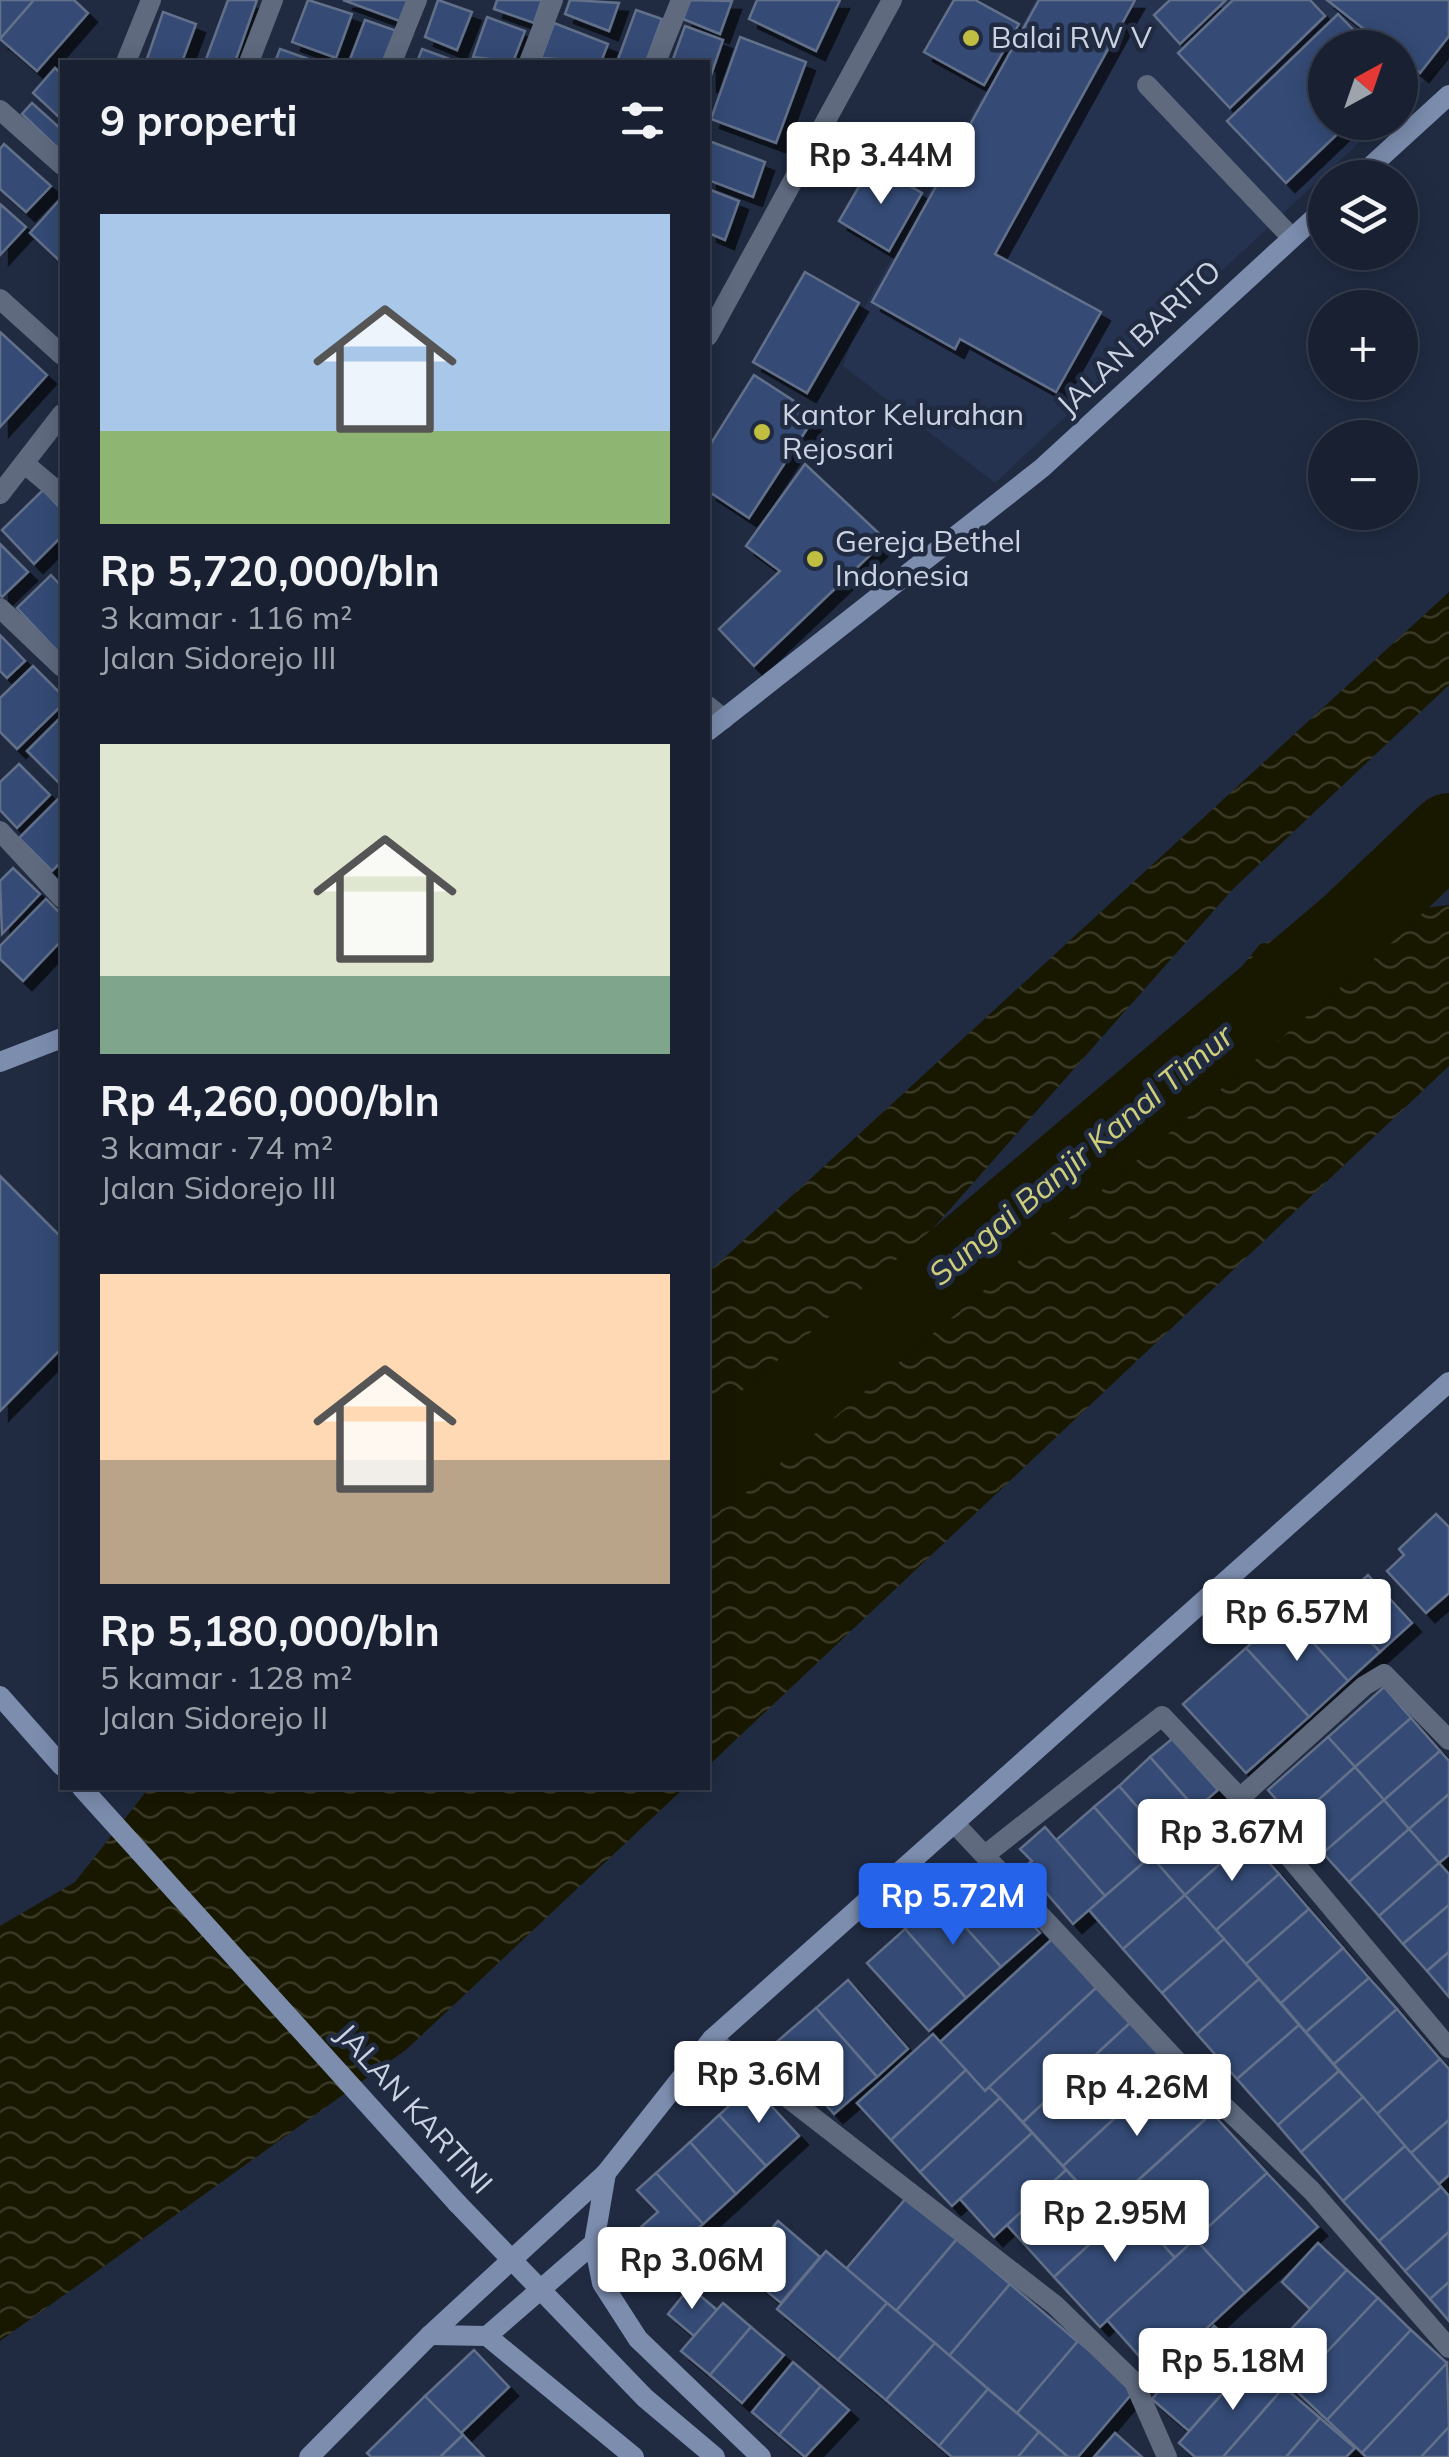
<!DOCTYPE html>
<html lang="id">
<meta charset="utf-8">
<style>
body{margin:0;font-family:Mulish,sans-serif;background:#21283a;color:#f1f3f6;height:100vh;display:flex;flex-direction:column;font-size:38px;white-space:nowrap}
*{box-sizing:border-box;margin:0}
p{font-size:32px;color:#9fa3ac}
.icon{flex:none;width:55px;height:55px;fill:none;stroke:currentColor;stroke-width:2;stroke-linecap:round;stroke-linejoin:round}
.map{position:relative;flex:1;overflow:hidden}
.sheet{position:absolute;left:60px;top:60px;width:650px;height:1730px;display:flex;flex-direction:column;background:#182032;border-radius:0px;box-shadow:0 5px 25px #0003,0 0 0 2px #363e4d}
.sheet>*{flex:none}
.needle{width:65px;rotate:40deg}
.tools{position:absolute;left:1308px;top:30px;display:grid;gap:20px}
.tools a{display:grid;place-items:center;width:110px;height:110px;border-radius:50%;background:#182032;box-shadow:0 5px 25px #0003,0 0 0 2px #363e4d;font-size:50px}
.price{position:absolute;translate:-50% -85px;padding:0 22px;border-radius:10px;background:#fff;color:#222;font-size:32px;line-height:65px;filter:drop-shadow(0 2px 5px #0008)}
.price::after{content:'';position:absolute;left:50%;top:60px;width:30px;height:22px;margin-left:-15px;background:inherit;clip-path:polygon(0 0,100% 0,50% 100%)}
.price.active{background:#2563eb;color:#fff}
ul{padding:0;list-style:none}
li{display:grid;align-content:center;gap:20px;height:530px;padding:0 40px}
li span{display:grid;place-items:center;height:310px;border-radius:0px;color:#555}
li>.icon{margin-inline-start:auto}
span .icon{width:180px;height:180px;fill:#fffc;stroke-width:1}
li b{font-size:42px}
h2{display:flex;justify-content:space-between;align-items:center;height:120px;padding:0 40px;font-size:42px}
.map>svg:first-child{display:block}
.built{fill:#253350}
.water{fill:url(#water-waves)}
.lines{fill:none;stroke-linecap:round;stroke-linejoin:round}
.river{stroke:#181700;stroke-width:80}
.building{fill:#354b76;stroke:#62708a;stroke-width:2.5;filter:url(#shadow)}
.lane{stroke:#5f6a7f;stroke-width:20}
.street{stroke:#5f6a7f;stroke-width:20}
.secondary{stroke:#7c8dae;stroke-width:20}
.secondary-bridge{stroke:#7c8dae;stroke-width:20}
.poi-dot{fill:#c0be41;stroke:#202b42;stroke-width:4}
.labels{text-anchor:middle;stroke-width:9;stroke-linejoin:round;paint-order:stroke}
.poi-label{font-size:30px;fill:#cbd3e2;stroke:#202b42;text-anchor:start}
.street-label{font-size:30px;fill:#cbd3e2;stroke:#202b42}
.water-label{font-size:32px;font-style:italic;fill:#cece7a;stroke:#202b42}
</style>
<div class="map">
<svg width="1449" height="2457" viewBox="0 0 1449 2457">
<defs>
<pattern id="water-waves" width="16" height="10" patternUnits="userSpaceOnUse" patternTransform="scale(2.5)"><rect width="16" height="10" fill="#181700"/><path d="M0 5q4-4 8 0t8 0" fill="none" stroke="#383825"/></pattern>
<filter id="shadow"><feDropShadow dx="9" dy="9" stdDeviation="0" flood-color="#0009"/></filter>
</defs>
<rect width="100%" height="100%" fill="#202b42"/>
<polygon class="built" points="1036,0 1449,0 1449,58 1400,103 1400,48 1325,48 1325,122 1380,123 995,483 843,366 864,308"/>
<g class="water">
<polygon points="1449,592 1449,685 1232,890 846,1327 908,1321 971,1230 1028,1181 1111,1153 1141,1124 1212,1004 1260,944 1384,913 1449,905 1449,1066 708,1766 708,1273"/>
<polygon points="149,1788 684,1788 407,2049 0,2341 0,1926 75,1882"/>
</g>
<g class="lines">
<polyline class="river" points="708,1472 1350,927 1449,833"/>
</g>
<g class="building">
<polygon points="0,0 34,0 0,39"/>
<polygon points="34,0 74,0 88,13 37,71 0,39"/>
<polygon points="228,0 257,0 235,62 205,62"/>
<polygon points="308,0 352,14 336,58 292,42"/>
<polygon points="343,0 414,0 405,23"/>
<polygon points="438,0 472,12 457,50 425,37"/>
<polygon points="497,0 542,0 534,23 494,9"/>
<polygon points="570,0 619,3 609,31 565,14"/>
<polygon points="690,0 732,1 720,34 683,19"/>
<polygon points="757,0 840,0 816,51 749,19"/>
<polygon points="954,0 975,0 1019,24 984,85 924,52"/>
<polygon points="1039,0 1135,0 995,254 1101,312 1056,392 960,339 955,349 872,302"/>
<polygon points="1170,0 1226,0 1180,44 1154,15"/>
<polygon points="1233,0 1310,0 1325,16 1230,108 1178,53"/>
<polygon points="1327,0 1449,0 1449,36 1420,73 1400,57 1400,48 1388,48"/>
<polygon points="636,10 662,19 646,62 617,62"/>
<polygon points="163,12 196,24 182,62 147,59"/>
<polygon points="1338,14 1371,48 1325,48 1325,122 1350,122 1286,183 1227,121"/>
<polygon points="487,17 525,31 513,62 473,57"/>
<polygon points="365,20 400,32 389,62 349,62"/>
<polygon points="554,23 608,44 601,62 541,58"/>
<polygon points="685,26 723,40 708,84 708,62 672,62"/>
<polygon points="740,37 806,62 776,143 711,119"/>
<polygon points="280,49 317,62 275,62"/>
<polygon points="422,49 455,61 455,62 417,62"/>
<polygon points="55,68 62,74 62,120 33,93"/>
<polygon points="32,103 62,130 62,152 22,114"/>
<polygon points="709,141 765,162 753,197 708,180"/>
<polygon points="4,144 51,186 26,212 0,189 0,149"/>
<polygon points="872,164 922,193 889,251 839,221"/>
<polygon points="708,189 739,201 725,240 708,233"/>
<polygon points="62,197 62,263 30,233"/>
<polygon points="0,204 26,227 0,255"/>
<polygon points="805,272 859,303 807,393 753,362"/>
<polygon points="0,332 47,375 0,427"/>
<polygon points="754,375 816,415 749,518 708,491 708,448"/>
<polygon points="805,464 886,540 754,666 719,629 780,571 746,546"/>
<polygon points="43,490 62,510 62,536 34,564 2,530"/>
<polygon points="0,544 28,572 2,597 0,595"/>
<polygon points="51,575 62,587 62,656 17,608"/>
<polygon points="0,635 25,661 7,678 0,671"/>
<polygon points="33,666 62,695 62,705 17,749 0,732 0,698"/>
<polygon points="62,716 62,786 27,751"/>
<polygon points="19,764 50,795 17,828 0,810 0,782"/>
<polygon points="62,795 62,861 52,871 19,838"/>
<polygon points="13,868 40,894 2,934 0,881"/>
<polygon points="46,899 62,915 62,940 23,981 0,959 0,946"/>
<polygon points="0,1176 62,1238 62,1348 0,1411"/>
<polygon points="1436,1514 1449,1527 1449,1593 1426,1613 1387,1571 1404,1555 1399,1549"/>
<polygon points="1368,1575 1412,1623 1380,1652 1336,1604"/>
<polygon points="1317,1584 1380,1652 1348,1681 1285,1612"/>
<polygon points="1285,1612 1348,1681 1309,1717 1246,1648"/>
<polygon points="1246,1648 1309,1717 1246,1773 1183,1704"/>
<polygon points="1384,1687 1411,1718 1355,1767 1328,1737"/>
<polygon points="1411,1718 1440,1751 1384,1800 1355,1767"/>
<polygon points="1328,1737 1355,1767 1295,1821 1268,1790"/>
<polygon points="1172,1739 1218,1790 1196,1809 1150,1757"/>
<polygon points="1440,1751 1449,1761 1449,1794 1409,1829 1384,1800"/>
<polygon points="1150,1757 1200,1814 1168,1842 1119,1786"/>
<polygon points="1355,1767 1384,1800 1323,1853 1295,1821"/>
<polygon points="1119,1786 1168,1842 1143,1863 1094,1807"/>
<polygon points="1449,1794 1449,1855 1439,1863 1409,1829"/>
<polygon points="1384,1800 1409,1829 1349,1882 1323,1853"/>
<polygon points="1214,1801 1248,1839 1185,1895 1151,1856"/>
<polygon points="1094,1807 1143,1863 1105,1896 1056,1840"/>
<polygon points="1045,1827 1105,1896 1073,1924 1024,1867 1032,1861 1020,1849"/>
<polygon points="1409,1829 1439,1863 1379,1916 1349,1882"/>
<polygon points="1248,1839 1279,1874 1216,1930 1185,1895"/>
<polygon points="1151,1856 1185,1895 1123,1949 1089,1910"/>
<polygon points="1439,1863 1449,1874 1449,1905 1403,1944 1379,1916"/>
<polygon points="978,1864 1040,1933 1001,1967 940,1899"/>
<polygon points="1279,1874 1309,1909 1246,1964 1216,1930"/>
<polygon points="1185,1895 1224,1939 1162,1993 1123,1949"/>
<polygon points="940,1899 1001,1967 966,1998 905,1929"/>
<polygon points="1449,1905 1449,1952 1427,1971 1403,1944"/>
<polygon points="1309,1909 1343,1948 1281,2003 1246,1964"/>
<polygon points="905,1929 966,1998 929,2031 867,1963"/>
<polygon points="1052,1939 1096,1988 985,2091 940,2042"/>
<polygon points="1224,1939 1259,1979 1197,2034 1162,1993"/>
<polygon points="1343,1948 1369,1978 1306,2032 1281,2003"/>
<polygon points="1449,1952 1449,1997 1427,1971"/>
<polygon points="1369,1978 1397,2009 1334,2064 1306,2032"/>
<polygon points="1259,1979 1299,2025 1237,2079 1197,2034"/>
<polygon points="848,1980 908,2049 877,2077 816,2008"/>
<polygon points="1096,1988 1130,2023 1023,2122 989,2087"/>
<polygon points="816,2008 877,2077 834,2114 773,2045"/>
<polygon points="1397,2009 1440,2059 1377,2114 1334,2064"/>
<polygon points="1130,2023 1170,2067 1063,2166 1023,2122"/>
<polygon points="1299,2025 1339,2071 1278,2125 1237,2079"/>
<polygon points="933,2034 966,2070 891,2140 857,2103"/>
<polygon points="1440,2059 1449,2069 1449,2120 1411,2153 1377,2114"/>
<polygon points="1170,2067 1212,2113 1104,2211 1063,2166"/>
<polygon points="966,2070 985,2091 989,2087 1000,2098 920,2172 891,2140"/>
<polygon points="1339,2071 1363,2097 1301,2152 1278,2125"/>
<polygon points="752,2085 799,2136 766,2166 719,2115"/>
<polygon points="1363,2097 1405,2146 1343,2201 1301,2152"/>
<polygon points="1000,2098 1032,2133 952,2206 920,2172"/>
<polygon points="1212,2113 1267,2173 1175,2258 1120,2197"/>
<polygon points="719,2115 766,2166 736,2194 690,2142"/>
<polygon points="1449,2120 1449,2175 1439,2184 1411,2153"/>
<polygon points="1032,2133 1066,2170 994,2237 960,2199"/>
<polygon points="690,2142 736,2194 703,2224 656,2173"/>
<polygon points="1405,2146 1441,2187 1379,2241 1343,2201"/>
<polygon points="1066,2170 1114,2222 1054,2277 1007,2225"/>
<polygon points="656,2173 703,2224 668,2256 641,2227 658,2212 637,2190"/>
<polygon points="1267,2173 1318,2227 1245,2293 1195,2239"/>
<polygon points="1441,2187 1449,2196 1449,2232 1405,2271 1379,2241"/>
<polygon points="907,2197 957,2239 896,2311 846,2269"/>
<polygon points="1120,2197 1175,2258 1100,2327 1054,2277 1114,2222 1104,2211"/>
<polygon points="778,2221 820,2257 781,2303 739,2268"/>
<polygon points="1449,2232 1449,2282 1430,2299 1405,2271"/>
<polygon points="957,2239 1010,2284 949,2356 896,2311"/>
<polygon points="1195,2239 1245,2293 1156,2375 1107,2320"/>
<polygon points="1318,2243 1347,2270 1310,2309 1282,2282"/>
<polygon points="826,2251 887,2303 838,2360 777,2309"/>
<polygon points="1347,2270 1378,2298 1293,2388 1262,2360"/>
<polygon points="1449,2282 1449,2321 1430,2299"/>
<polygon points="1010,2284 1078,2342 1017,2413 949,2356"/>
<polygon points="690,2287 717,2310 694,2336 668,2314"/>
<polygon points="1378,2298 1411,2330 1327,2420 1293,2388"/>
<polygon points="723,2303 751,2327 710,2375 681,2351"/>
<polygon points="887,2303 935,2343 886,2400 838,2360"/>
<polygon points="1214,2326 1253,2359 1189,2431 1152,2399"/>
<polygon points="751,2327 784,2355 742,2403 710,2375"/>
<polygon points="1411,2330 1447,2363 1362,2453 1327,2420"/>
<polygon points="1078,2341 1135,2390 1078,2457 1068,2457 1017,2413"/>
<polygon points="935,2343 988,2389 939,2446 886,2400"/>
<polygon points="474,2350 509,2387 461,2433 425,2396"/>
<polygon points="1253,2359 1284,2387 1223,2457 1195,2457 1179,2443"/>
<polygon points="793,2362 821,2386 779,2435 752,2412"/>
<polygon points="1447,2363 1449,2427 1421,2457 1366,2457 1362,2453"/>
<polygon points="821,2386 849,2410 805,2457 779,2435"/>
<polygon points="1284,2387 1320,2418 1286,2457 1223,2457"/>
<polygon points="988,2389 1039,2432 1018,2457 952,2457 939,2446"/>
<polygon points="425,2396 463,2435 440,2457 371,2457 367,2453"/>
<polygon points="1320,2418 1355,2448 1346,2457 1286,2457"/>
<polygon points="1449,2427 1449,2457 1421,2457"/>
<polygon points="1039,2432 1068,2457 1018,2457"/>
<polygon points="1115,2433 1142,2457 1094,2457"/>
<polygon points="463,2435 484,2457 440,2457"/>
</g>
<g class="lines">
<polyline class="lane" points="1147,85 1292,238"/>
<g class="street">
<polyline points="126,62 151,0"/>
<polyline points="249,62 273,0"/>
<polyline points="392,62 417,0"/>
<polyline points="529,62 553,0"/>
<polyline points="656,62 681,0"/>
<polyline points="0,110 62,165"/>
<polyline points="0,299 62,355"/>
<polyline points="708,336 892,0"/>
<polyline points="25,464 62,495"/>
<polyline points="0,494 62,414"/>
<polyline points="0,608 62,667"/>
<polyline points="708,706 724,719"/>
<polyline points="0,831 62,898"/>
<polyline points="1240,1798 1364,1686 1384,1674 1449,1740"/>
<polyline points="956,1825 1178,2062 1312,2191 1449,2348"/>
<polyline points="985,1855 1162,1716 1240,1798 1449,2048"/>
<polyline points="712,2039 1055,2305 1134,2382 1167,2457"/>
</g>
<g class="secondary">
<polyline points="1358,178 1449,95"/>
<polyline points="708,731 1042,468 1325,208"/>
<polyline points="0,1062 62,1038"/>
<polyline points="0,1696 62,1766"/>
<polyline points="82,1788 457,2203"/>
<polyline points="594,2243 602,2283 638,2339 761,2457"/>
<polyline points="430,2335 487,2336 594,2243 606,2173"/>
<polyline points="487,2336 634,2457"/>
<polyline points="309,2457 430,2335 606,2173 712,2039 1449,1382"/>
</g>
<polyline class="secondary-bridge" points="457,2203 645,2398 715,2457"/>
</g>
<g class="poi-dot">
<circle cx="971" cy="38" r="10"/>
<circle cx="762" cy="432" r="10"/>
<circle cx="815" cy="559" r="10"/>
</g>
<g class="labels">
<g class="poi-label">
<text x="991" y="48">Balai RW V</text>
<text x="782" y="425">Kantor Kelurahan<tspan x="782" dy="34">Rejosari</tspan></text>
<text x="835" y="552">Gereja Bethel<tspan x="835" dy="34">Indonesia</tspan></text>
</g>
<g class="street-label">
<text transform="translate(1139 338) rotate(-43)" y="10">JALAN BARITO</text>
<text transform="translate(414 2109) rotate(48)" y="10">JALAN KARTINI</text>
</g>
<g class="water-label">
<text transform="translate(1081 1155) rotate(-40)" y="11">Sungai Banjir Kanal Timur</text>
</g>
</g>
</svg>
<div class="tools">
<a><svg class="needle" viewBox="-14 -14 28 28"><path d="M0-13l5 13h-10z" fill="#e53935"/><path d="M0 13l5-13h-10z" fill="#9fa3ac"/></svg></a>
<a><svg class="icon" aria-label="layers" viewBox="0 0 24 24"><path d="M12 4l9 5-9 5-9-5zM3 14l9 5 9-5"/></svg></a>
<a>+</a>
<a>−</a>
</div>
<b class="price" style="left:881px;top:207px">Rp 3.44M</b>
<b class="price" style="left:1297px;top:1664px">Rp 6.57M</b>
<b class="price" style="left:1232px;top:1884px">Rp 3.67M</b>
<b class="price active" style="left:953px;top:1948px">Rp 5.72M</b>
<b class="price" style="left:759px;top:2126px">Rp 3.6M</b>
<b class="price" style="left:1137px;top:2139px">Rp 4.26M</b>
<b class="price" style="left:1115px;top:2265px">Rp 2.95M</b>
<b class="price" style="left:692px;top:2312px">Rp 3.06M</b>
<b class="price" style="left:1233px;top:2413px">Rp 5.18M</b>
<section class="sheet">
<h2>9 properti<svg class="icon" aria-label="filters" viewBox="0 0 24 24"><path d="M4 7h16M4 17h16"/><circle cx="9" cy="7" r="2"/><circle cx="15" cy="17" r="2"/></svg></h2>
<ul>
<li><span style="background:linear-gradient(#a9c7e8 70%,#8fb573 0)"><svg class="icon" aria-label="home" viewBox="0 0 24 24"><path d="M3 11l9-7 9 7M6 9v11h12V9"/></svg></span><div><b>Rp 5,720,000/bln</b><p>3 kamar · 116 m²</p><p>Jalan Sidorejo III</p></div></li>
<li><span style="background:linear-gradient(#dfe7d0 75%,#7fa58c 0)"><svg class="icon" aria-label="home" viewBox="0 0 24 24"><path d="M3 11l9-7 9 7M6 9v11h12V9"/></svg></span><div><b>Rp 4,260,000/bln</b><p>3 kamar · 74 m²</p><p>Jalan Sidorejo III</p></div></li>
<li><span style="background:linear-gradient(#ffd9b3 60%,#b9a48a 0)"><svg class="icon" aria-label="home" viewBox="0 0 24 24"><path d="M3 11l9-7 9 7M6 9v11h12V9"/></svg></span><div><b>Rp 5,180,000/bln</b><p>5 kamar · 128 m²</p><p>Jalan Sidorejo II</p></div></li>
</ul>
</section>
</div>
